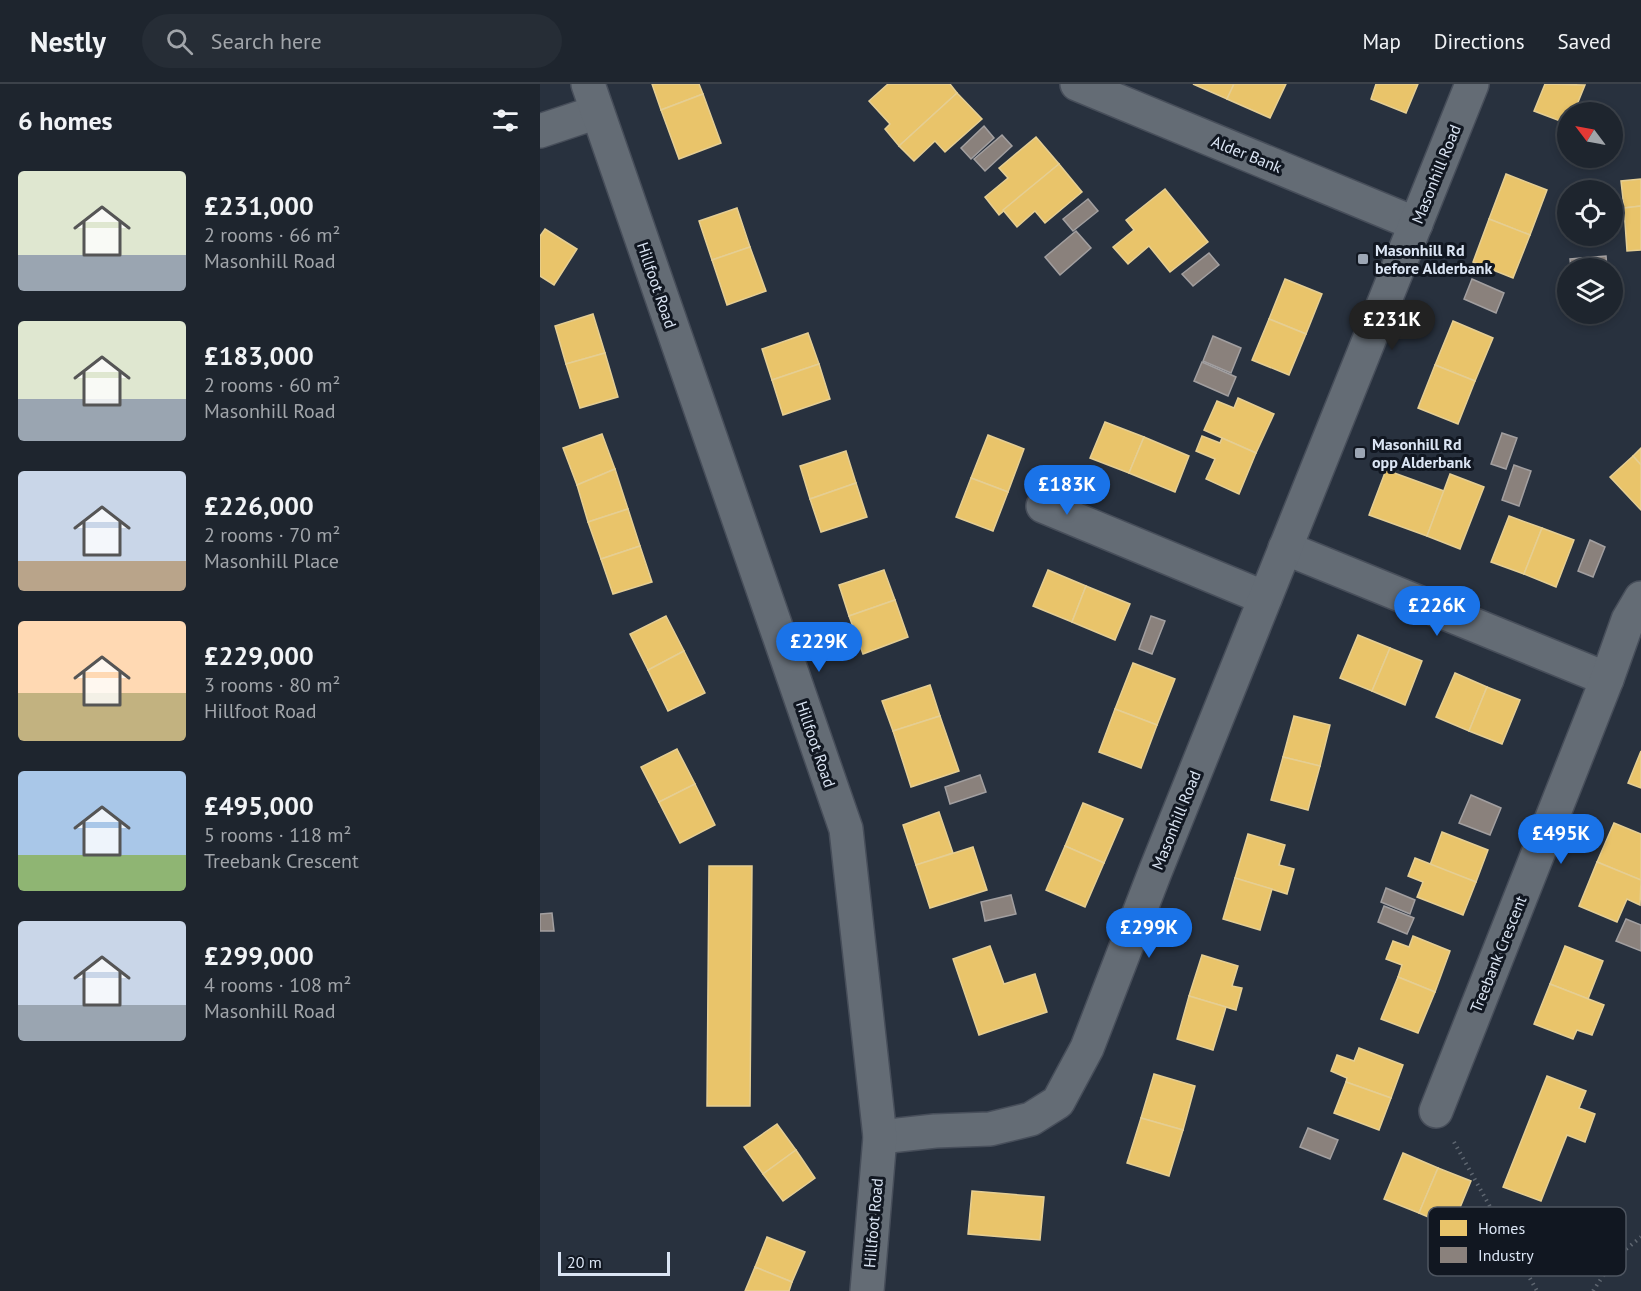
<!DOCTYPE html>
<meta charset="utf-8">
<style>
body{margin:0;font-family:"PT Sans",sans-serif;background:#262d36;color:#f1f3f6;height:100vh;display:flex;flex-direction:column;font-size:22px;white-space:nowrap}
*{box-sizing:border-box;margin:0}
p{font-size:20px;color:#a1a5aa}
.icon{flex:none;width:33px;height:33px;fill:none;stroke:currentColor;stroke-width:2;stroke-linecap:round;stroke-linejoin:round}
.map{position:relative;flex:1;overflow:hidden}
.panel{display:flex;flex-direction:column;background:#1e252e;width:540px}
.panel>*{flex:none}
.needle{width:39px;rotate:302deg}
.fabs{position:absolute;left:1017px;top:18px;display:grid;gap:12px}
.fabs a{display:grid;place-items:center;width:66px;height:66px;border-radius:50%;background:#1e252e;box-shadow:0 3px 9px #0003,0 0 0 2px #3c424a;font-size:30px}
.scale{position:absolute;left:18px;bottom:15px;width:112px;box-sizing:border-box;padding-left:6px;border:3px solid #dbe5f4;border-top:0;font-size:16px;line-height:21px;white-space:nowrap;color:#dbe5f4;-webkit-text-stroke:4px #111721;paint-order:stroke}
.price{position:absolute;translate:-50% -51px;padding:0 14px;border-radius:21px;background:#1a73e8;color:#fff;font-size:20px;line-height:39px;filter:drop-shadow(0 2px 3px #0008)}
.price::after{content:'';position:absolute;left:50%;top:36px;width:18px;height:14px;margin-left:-9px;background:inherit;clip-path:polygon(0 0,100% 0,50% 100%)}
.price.current{background:#222;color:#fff}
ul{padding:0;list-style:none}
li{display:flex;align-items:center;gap:18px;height:150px;padding:0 18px}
li span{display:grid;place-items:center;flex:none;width:168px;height:120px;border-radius:6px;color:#555}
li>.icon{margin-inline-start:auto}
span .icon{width:72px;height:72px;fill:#fffc;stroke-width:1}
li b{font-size:26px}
h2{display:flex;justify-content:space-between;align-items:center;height:72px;padding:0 18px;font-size:26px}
header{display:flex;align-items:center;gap:36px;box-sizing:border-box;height:84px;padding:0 30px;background:#1e252e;border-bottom:2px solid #3c424a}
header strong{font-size:28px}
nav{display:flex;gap:33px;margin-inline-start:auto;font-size:21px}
.search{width:420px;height:54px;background:#262d36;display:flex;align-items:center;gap:15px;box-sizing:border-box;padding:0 21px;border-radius:33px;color:#a1a5aa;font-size:22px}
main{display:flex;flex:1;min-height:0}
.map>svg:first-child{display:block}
.homes{fill:#e9c46a;stroke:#e5ce93;stroke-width:1.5}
.industry{fill:#8a817c;stroke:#a29fa0;stroke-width:1.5}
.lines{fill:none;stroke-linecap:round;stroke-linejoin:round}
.street-casing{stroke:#474e5a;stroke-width:36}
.secondary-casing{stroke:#474e5a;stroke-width:36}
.path{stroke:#5f6771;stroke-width:4;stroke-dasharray:1.5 4.5;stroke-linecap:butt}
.street{stroke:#646c75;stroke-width:33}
.secondary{stroke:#646c75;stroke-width:33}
.poi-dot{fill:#9ca6b4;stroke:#111721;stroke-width:2}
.labels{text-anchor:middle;stroke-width:6;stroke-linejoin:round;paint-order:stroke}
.street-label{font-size:16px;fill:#dbe5f4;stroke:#111721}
.poi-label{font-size:16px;font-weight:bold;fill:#dbe5f4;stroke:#111721;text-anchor:start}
.key{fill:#111721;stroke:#4e5560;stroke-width:1.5}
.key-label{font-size:16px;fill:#dbe5f4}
</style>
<header>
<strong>Nestly</strong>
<div class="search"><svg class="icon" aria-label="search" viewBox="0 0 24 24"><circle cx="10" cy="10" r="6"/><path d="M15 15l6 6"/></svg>Search here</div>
<nav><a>Map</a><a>Directions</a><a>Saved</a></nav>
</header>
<main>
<section class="panel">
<h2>6 homes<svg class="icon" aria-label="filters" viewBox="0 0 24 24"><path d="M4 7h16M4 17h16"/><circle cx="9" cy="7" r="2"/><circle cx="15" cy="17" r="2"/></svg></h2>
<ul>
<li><span style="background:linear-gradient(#dfe7d0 70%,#9aa5b1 0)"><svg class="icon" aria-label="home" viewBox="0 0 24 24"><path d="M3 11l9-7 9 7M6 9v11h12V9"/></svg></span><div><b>£231,000</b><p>2 rooms · 66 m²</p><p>Masonhill Road</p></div></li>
<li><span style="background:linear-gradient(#dfe7d0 65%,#9aa5b1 0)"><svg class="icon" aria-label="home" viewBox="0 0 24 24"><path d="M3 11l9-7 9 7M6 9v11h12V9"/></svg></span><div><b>£183,000</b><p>2 rooms · 60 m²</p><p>Masonhill Road</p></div></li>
<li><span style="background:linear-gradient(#c9d6e8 75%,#b9a48a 0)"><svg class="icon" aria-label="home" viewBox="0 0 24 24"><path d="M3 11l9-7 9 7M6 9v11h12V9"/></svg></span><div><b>£226,000</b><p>2 rooms · 70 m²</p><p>Masonhill Place</p></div></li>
<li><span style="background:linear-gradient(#ffd9b3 60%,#c2b280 0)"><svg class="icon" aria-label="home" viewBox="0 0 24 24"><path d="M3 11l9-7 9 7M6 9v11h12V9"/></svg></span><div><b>£229,000</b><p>3 rooms · 80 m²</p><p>Hillfoot Road</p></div></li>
<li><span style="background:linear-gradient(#a9c7e8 70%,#8fb573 0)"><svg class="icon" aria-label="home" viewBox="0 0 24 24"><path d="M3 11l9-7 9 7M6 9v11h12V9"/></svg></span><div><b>£495,000</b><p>5 rooms · 118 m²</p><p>Treebank Crescent</p></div></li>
<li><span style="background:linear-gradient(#c9d6e8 70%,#9aa5b1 0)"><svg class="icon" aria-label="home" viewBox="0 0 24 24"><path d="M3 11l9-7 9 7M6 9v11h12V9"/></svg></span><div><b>£299,000</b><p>4 rooms · 108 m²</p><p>Masonhill Road</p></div></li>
</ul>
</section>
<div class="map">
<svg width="1101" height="1207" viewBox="0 0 1101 1207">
<rect width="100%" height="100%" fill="#28313e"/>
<g class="homes">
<polygon points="112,0 159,0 163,10 121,26"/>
<polygon points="348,0 410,0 417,9 359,62 345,45 350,40 329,17"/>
<polygon points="653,0 694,0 687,15"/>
<polygon points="694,0 746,0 730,34 687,15"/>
<polygon points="836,0 878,0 866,29 831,15"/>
<polygon points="1005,0 1045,1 1034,28 1028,28 1028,40 994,27"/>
<polygon points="417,9 442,35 405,68 395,57 374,77 359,62"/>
<polygon points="163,10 181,59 139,75 121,26"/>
<polygon points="496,53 519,80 459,131 445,113 468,94 459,84"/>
<polygon points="519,80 542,108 505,139 495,127 477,143 463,126"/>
<polygon points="966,90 1007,106 990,151 949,135"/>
<polygon points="1101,95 1101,122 1084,124 1081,97"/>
<polygon points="625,105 668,158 630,188 609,162 588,180 573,163 594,146 586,136"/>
<polygon points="1101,122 1101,166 1087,167 1084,124"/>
<polygon points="197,124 210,163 172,176 159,137"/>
<polygon points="949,135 990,151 973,194 933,178"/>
<polygon points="5,145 37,165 14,201 0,192 0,152"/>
<polygon points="210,163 226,207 187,221 172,176"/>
<polygon points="745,195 782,210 766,250 729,235"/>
<polygon points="53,230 65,269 26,280 15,242"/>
<polygon points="729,235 766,250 749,291 712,276"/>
<polygon points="913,237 953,254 935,297 895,281"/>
<polygon points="268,249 279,280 232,296 222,265"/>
<polygon points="65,269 78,313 40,324 26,280"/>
<polygon points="279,280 290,315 243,331 232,296"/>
<polygon points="895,281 935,297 918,340 878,324"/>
<polygon points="698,314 734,330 716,369 664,346 677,317 694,324"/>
<polygon points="565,338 604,353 589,389 550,374"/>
<polygon points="62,350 75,385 37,401 23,364"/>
<polygon points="448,351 484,365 468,408 431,394"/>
<polygon points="662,352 680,359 682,354 716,369 699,410 666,395 675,375 656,367"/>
<polygon points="604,353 649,372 635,408 589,389"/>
<polygon points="1101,364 1101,381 1093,372"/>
<polygon points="306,367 316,399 270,415 260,382"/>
<polygon points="1093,372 1101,381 1101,426 1070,393"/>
<polygon points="75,385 88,425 48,438 37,401"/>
<polygon points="846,386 904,407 887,452 829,431"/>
<polygon points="910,390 944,403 920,465 887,452"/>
<polygon points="431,394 468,408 453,447 416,433"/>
<polygon points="316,399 327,433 281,448 270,415"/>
<polygon points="88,425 100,462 61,475 48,438"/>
<polygon points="969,432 1002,444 984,490 951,478"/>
<polygon points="1002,444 1034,456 1016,503 984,490"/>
<polygon points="100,462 112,498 73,510 61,475"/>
<polygon points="344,486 355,516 309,532 299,501"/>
<polygon points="508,486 546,502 532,538 493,522"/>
<polygon points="546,502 590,520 575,556 532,538"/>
<polygon points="355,516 368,553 323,570 309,532"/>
<polygon points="126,532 144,567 108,586 90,550"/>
<polygon points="818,551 850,564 832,607 800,594"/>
<polygon points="850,564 882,577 865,621 832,607"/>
<polygon points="144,567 165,609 128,627 108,586"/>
<polygon points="593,579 635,595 617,641 575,625"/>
<polygon points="915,589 947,603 929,647 896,633"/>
<polygon points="390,601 400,632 353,647 342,617"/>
<polygon points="947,603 980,616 962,660 929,647"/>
<polygon points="575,625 617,641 601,684 559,668"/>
<polygon points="400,632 419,687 371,703 353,647"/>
<polygon points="754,632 790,641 780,682 743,673"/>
<polygon points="137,665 155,700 119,718 101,683"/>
<polygon points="1101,667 1101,704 1088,699"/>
<polygon points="743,673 780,682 768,726 731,716"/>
<polygon points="155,700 175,741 140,759 119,718"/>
<polygon points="543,719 583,735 564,779 525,762"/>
<polygon points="399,728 413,769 376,781 363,741"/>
<polygon points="1074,739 1101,750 1101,796 1057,778"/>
<polygon points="902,748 948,766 936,798 890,781"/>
<polygon points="708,750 745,761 739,781 754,785 747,810 695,794"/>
<polygon points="525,762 564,779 545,823 506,806"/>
<polygon points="433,763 447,806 390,824 376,781"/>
<polygon points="875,774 936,798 923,831 877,813 883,798 868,792"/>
<polygon points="1057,778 1101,796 1100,821 1087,815 1077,838 1039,822"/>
<polygon points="169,782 212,782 210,1022 167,1022"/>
<polygon points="695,794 732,805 720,846 683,835"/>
<polygon points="873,852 910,867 895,908 858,893 862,881 846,875 853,857 869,863"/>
<polygon points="450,862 464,900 495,890 507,928 439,951 413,875"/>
<polygon points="1025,862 1063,877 1048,915 1010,900"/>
<polygon points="662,871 698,882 692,902 702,904 696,926 649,912"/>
<polygon points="858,893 895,908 878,949 841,935"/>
<polygon points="1010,900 1064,921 1052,951 1037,946 1033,955 994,940"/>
<polygon points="649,912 686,923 673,966 637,955"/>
<polygon points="819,964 863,981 851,1014 806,998 807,994 791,987 797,971 814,977"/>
<polygon points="614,990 655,1002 643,1046 601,1034"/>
<polygon points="1007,992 1046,1007 1039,1024 1055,1030 1045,1058 1027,1051 1001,1117 963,1103"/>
<polygon points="806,998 851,1014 839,1046 794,1029"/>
<polygon points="601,1034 643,1046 629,1092 587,1079"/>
<polygon points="237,1040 256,1066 223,1090 204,1063"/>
<polygon points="256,1066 275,1094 243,1117 223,1090"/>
<polygon points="863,1069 898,1084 879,1129 844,1115"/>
<polygon points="898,1084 931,1097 912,1143 879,1129"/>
<polygon points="432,1107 504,1113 500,1156 428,1150"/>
<polygon points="227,1153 265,1168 252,1198 215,1183"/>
<polygon points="215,1183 252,1198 249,1207 205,1207"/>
</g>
<g class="industry">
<polygon points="444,42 454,54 431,75 421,64"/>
<polygon points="462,51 472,62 445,87 434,75"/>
<polygon points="548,115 558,127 533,147 523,135"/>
<polygon points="536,147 551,164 520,191 505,173"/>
<polygon points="669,169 679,181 653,202 642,190"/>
<polygon points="1066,172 1067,184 1031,184 1030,175"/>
<polygon points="932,195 964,209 956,229 924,215"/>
<polygon points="673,252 701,264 691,289 663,277"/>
<polygon points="662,278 696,293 688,312 654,297"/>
<polygon points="962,349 977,354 966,385 951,380"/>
<polygon points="974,381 991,387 979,422 962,416"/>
<polygon points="1050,456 1065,463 1053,493 1038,487"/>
<polygon points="611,532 625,537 612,570 599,565"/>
<polygon points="440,691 446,708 410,720 405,703"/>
<polygon points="931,711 961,724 950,751 919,739"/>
<polygon points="846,804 875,816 870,830 841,818"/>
<polygon points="471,811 476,830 445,837 441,818"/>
<polygon points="844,822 874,834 867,850 838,838"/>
<polygon points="12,829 14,847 0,847 0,830"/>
<polygon points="1086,835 1101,841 1101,867 1076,857"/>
<polygon points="768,1044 798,1056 790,1075 760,1063"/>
</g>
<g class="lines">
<g class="street-casing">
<g id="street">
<polyline points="537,0 876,140"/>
<polyline points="0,47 57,28"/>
<polyline points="503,422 725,514"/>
<polyline points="745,464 1067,595"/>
<polyline points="896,1027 1067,595 1088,536 1101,514"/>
<polyline points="340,1053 395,1047 450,1045 491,1035 518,1018 547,964 615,788 932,0"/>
</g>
</g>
<g class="secondary-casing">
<polyline id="secondary" points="48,0 306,745 340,1053 327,1207"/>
</g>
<g class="path">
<polyline points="914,1058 997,1207"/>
<polyline points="1053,1207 1075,1174 1101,1153"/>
</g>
<use href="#street" class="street"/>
<use href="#secondary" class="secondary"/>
</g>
<g class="poi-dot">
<rect x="817" y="169" width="12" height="12" rx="3"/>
<rect x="814" y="363" width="12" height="12" rx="3"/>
</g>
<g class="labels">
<g class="street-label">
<text transform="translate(707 70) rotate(22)" y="6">Alder Bank</text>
<text transform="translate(896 90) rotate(-68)" y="6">Masonhill Road</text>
<text transform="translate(117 201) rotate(71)" y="6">Hillfoot Road</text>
<text transform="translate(276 660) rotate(71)" y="6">Hillfoot Road</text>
<text transform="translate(636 736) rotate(-68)" y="6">Masonhill Road</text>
<text transform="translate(958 870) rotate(-68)" y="6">Treebank Crescent</text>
<text transform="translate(333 1139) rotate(-85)" y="6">Hillfoot Road</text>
</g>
<g class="poi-label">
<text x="835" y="172">Masonhill Rd<tspan x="835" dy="18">before Alderbank</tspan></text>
<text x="832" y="366">Masonhill Rd<tspan x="832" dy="18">opp Alderbank</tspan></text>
</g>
</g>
<rect x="888" y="1123" width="198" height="69" rx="9" class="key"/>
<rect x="900" y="1136" width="27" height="16" fill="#e9c46a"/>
<rect x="900" y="1163" width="27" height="16" fill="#8a817c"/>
<g class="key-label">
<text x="938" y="1150">Homes</text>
<text x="938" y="1177">Industry</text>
</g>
</svg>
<div class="fabs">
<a><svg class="needle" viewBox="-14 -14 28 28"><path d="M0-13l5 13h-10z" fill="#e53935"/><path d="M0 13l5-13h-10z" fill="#a1a5aa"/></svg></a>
<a><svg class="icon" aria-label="locate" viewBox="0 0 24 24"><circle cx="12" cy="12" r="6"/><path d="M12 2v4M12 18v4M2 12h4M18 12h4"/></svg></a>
<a><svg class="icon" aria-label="layers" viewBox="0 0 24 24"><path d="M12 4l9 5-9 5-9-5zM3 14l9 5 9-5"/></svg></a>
</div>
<div class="scale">20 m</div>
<b class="price current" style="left:852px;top:267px">£231K</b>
<b class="price" style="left:527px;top:432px">£183K</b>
<b class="price" style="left:897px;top:553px">£226K</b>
<b class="price" style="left:279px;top:589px">£229K</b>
<b class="price" style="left:1021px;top:781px">£495K</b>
<b class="price" style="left:609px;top:875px">£299K</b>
</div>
</main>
